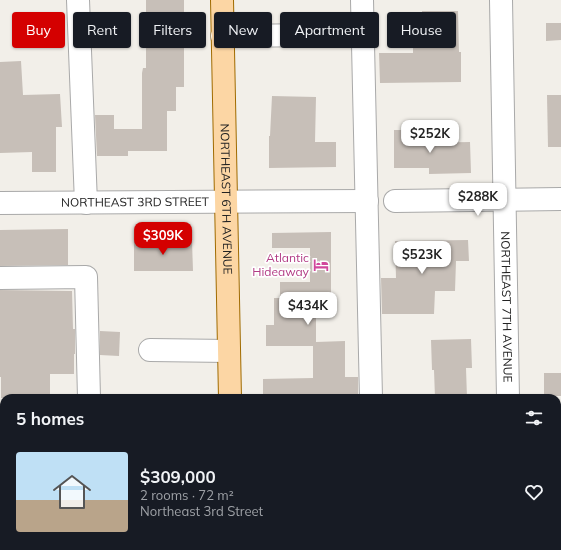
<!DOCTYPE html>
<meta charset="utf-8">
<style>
body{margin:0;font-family:Mulish,sans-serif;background:#20242c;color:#f1f3f6;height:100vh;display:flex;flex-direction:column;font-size:15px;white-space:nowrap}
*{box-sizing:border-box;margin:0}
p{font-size:13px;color:#9ea1a6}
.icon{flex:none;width:22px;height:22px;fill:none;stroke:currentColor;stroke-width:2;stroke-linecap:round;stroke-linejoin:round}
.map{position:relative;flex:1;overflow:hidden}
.details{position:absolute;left:0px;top:394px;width:561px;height:156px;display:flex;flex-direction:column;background:#171b24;border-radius:12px 12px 0 0;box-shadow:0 1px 3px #0004}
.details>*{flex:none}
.top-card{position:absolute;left:12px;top:12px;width:537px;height:36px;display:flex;gap:8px}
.price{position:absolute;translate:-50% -34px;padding:0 9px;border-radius:8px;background:#fff;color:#222;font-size:13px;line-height:26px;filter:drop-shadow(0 1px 2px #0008)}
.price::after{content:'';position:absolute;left:50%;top:24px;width:12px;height:9px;margin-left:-6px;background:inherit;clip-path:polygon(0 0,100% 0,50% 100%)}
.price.active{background:#d40000;color:#fff}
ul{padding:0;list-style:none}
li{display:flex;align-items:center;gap:12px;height:100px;padding:0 16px}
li+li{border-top:1px solid #363941}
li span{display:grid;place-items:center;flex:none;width:112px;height:80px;border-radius:4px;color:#555}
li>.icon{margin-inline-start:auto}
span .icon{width:48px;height:48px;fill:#fffc;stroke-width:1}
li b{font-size:17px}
h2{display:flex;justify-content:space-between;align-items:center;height:48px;padding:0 16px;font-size:17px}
.tag{padding:0 14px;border-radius:4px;background:#171b24;box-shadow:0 1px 3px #0004;font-size:14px;line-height:36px}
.tag.active{background:#d40000;color:#fff}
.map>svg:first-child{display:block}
.building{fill:#c7bfb8}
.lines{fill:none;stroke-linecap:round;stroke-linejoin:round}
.minor-casing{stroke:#a9a9a9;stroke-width:24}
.major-casing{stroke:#a06b00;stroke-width:24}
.minor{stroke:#fff;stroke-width:22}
.major{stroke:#fcd6a4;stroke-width:22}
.labels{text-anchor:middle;stroke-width:3.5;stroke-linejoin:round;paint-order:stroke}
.street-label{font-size:12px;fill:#222;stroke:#fff}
.hotel-label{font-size:12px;fill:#b23c85;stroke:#fff;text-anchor:end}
</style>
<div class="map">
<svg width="561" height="550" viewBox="0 0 561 550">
<rect width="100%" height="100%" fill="#f2efe9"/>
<g class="building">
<polygon points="146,0 184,0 184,87 176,87 176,111 167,111 167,151 128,151 128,156 97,156 95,115 114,115 114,129 142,129 142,73 143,68 146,68"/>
<polygon points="422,11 458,11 459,52 461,52 461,82 380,83 379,53 413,53 413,25 422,24"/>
<polygon points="546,23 561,23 561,40 546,41"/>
<polygon points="21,61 23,95 60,94 62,127 56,127 56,172 32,172 32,152 0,153 0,62"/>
<polygon points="547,95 561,95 561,147 548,147"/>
<polygon points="272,96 316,97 315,142 336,142 336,167 269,168 269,136 270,136"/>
<polygon points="394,130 422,130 422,143 470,142 471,173 429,174 429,168 394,168"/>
<polygon points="68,229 68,265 0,266 0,230"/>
<polygon points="331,232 331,301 316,301 316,342 345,341 345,377 358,377 358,398 263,398 263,379 313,378 313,346 266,346 266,325 274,325 274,298 280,298 280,282 310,282 310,248 272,248 272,233"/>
<polygon points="468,240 469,261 456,261 455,291 435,291 434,314 382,314 381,278 396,278 395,241"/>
<polygon points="134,241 192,241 193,271 134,271"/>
<polygon points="0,290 72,291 73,329 75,329 75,354 74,354 74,374 50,374 50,398 1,398 1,377 0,377"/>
<polygon points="100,331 120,332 119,356 100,355"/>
<polygon points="471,339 472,368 466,368 467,398 435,398 434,370 432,370 431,340"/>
<rect x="544" y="373" width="17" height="23"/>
</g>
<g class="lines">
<g class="minor-casing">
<g id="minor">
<polyline points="78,0 86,203"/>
<polyline points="362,0 371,398"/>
<path id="s1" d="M501 0 508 398"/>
<polyline points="222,36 314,35"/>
<polyline points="395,201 561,199"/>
<path id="s2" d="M0 203 367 201"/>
<polyline points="0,278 86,277 89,398"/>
<polyline points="150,350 229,351"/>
<polyline points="0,489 4,489"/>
<polyline points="92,546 92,550"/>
<polyline points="374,546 374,550"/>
<polyline points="511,546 511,550"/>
</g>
</g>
<g class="major-casing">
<g id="major">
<path id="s3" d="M222 0 230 398"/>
<polyline points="233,546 233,550"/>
</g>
</g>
<use href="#minor" class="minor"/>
<use href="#major" class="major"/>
</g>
<defs>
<g id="hotel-bare" transform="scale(1.2)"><path d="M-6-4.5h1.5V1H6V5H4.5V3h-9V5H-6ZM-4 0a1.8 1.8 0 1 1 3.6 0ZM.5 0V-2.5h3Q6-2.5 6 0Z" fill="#d1479c" stroke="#fff" stroke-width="2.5" paint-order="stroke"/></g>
</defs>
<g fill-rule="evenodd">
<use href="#hotel-bare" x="321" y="265"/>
</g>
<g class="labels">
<g class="street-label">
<text dy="4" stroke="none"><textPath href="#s3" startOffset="199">NORTHEAST 6TH AVENUE</textPath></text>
<text dy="4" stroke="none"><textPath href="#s2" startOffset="135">NORTHEAST 3RD STREET</textPath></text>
<text dy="4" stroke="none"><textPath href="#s1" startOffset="307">NORTHEAST 7TH AVENUE</textPath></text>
</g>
<g class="hotel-label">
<text x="309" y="262">Atlantic<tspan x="309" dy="14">Hideaway</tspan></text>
</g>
</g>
</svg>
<b class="price" style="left:430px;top:154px">$252K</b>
<b class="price" style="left:478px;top:217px">$288K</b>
<b class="price active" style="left:163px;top:256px">$309K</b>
<b class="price" style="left:422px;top:275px">$523K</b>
<b class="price" style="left:308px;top:326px">$434K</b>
<div class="top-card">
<a class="tag active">Buy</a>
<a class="tag">Rent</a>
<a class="tag">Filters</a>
<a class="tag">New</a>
<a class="tag">Apartment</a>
<a class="tag">House</a>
</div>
<section class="details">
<h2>5 homes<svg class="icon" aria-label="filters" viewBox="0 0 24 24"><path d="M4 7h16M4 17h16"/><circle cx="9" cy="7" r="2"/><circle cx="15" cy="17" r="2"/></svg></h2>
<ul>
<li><span style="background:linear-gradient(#bfe0f5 60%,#b9a48a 0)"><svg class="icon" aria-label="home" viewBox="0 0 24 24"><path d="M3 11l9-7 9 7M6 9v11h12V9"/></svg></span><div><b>$309,000</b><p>2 rooms · 72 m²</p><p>Northeast 3rd Street</p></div><svg class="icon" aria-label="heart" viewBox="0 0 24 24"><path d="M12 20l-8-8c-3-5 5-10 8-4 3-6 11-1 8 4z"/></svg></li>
</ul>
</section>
</div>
